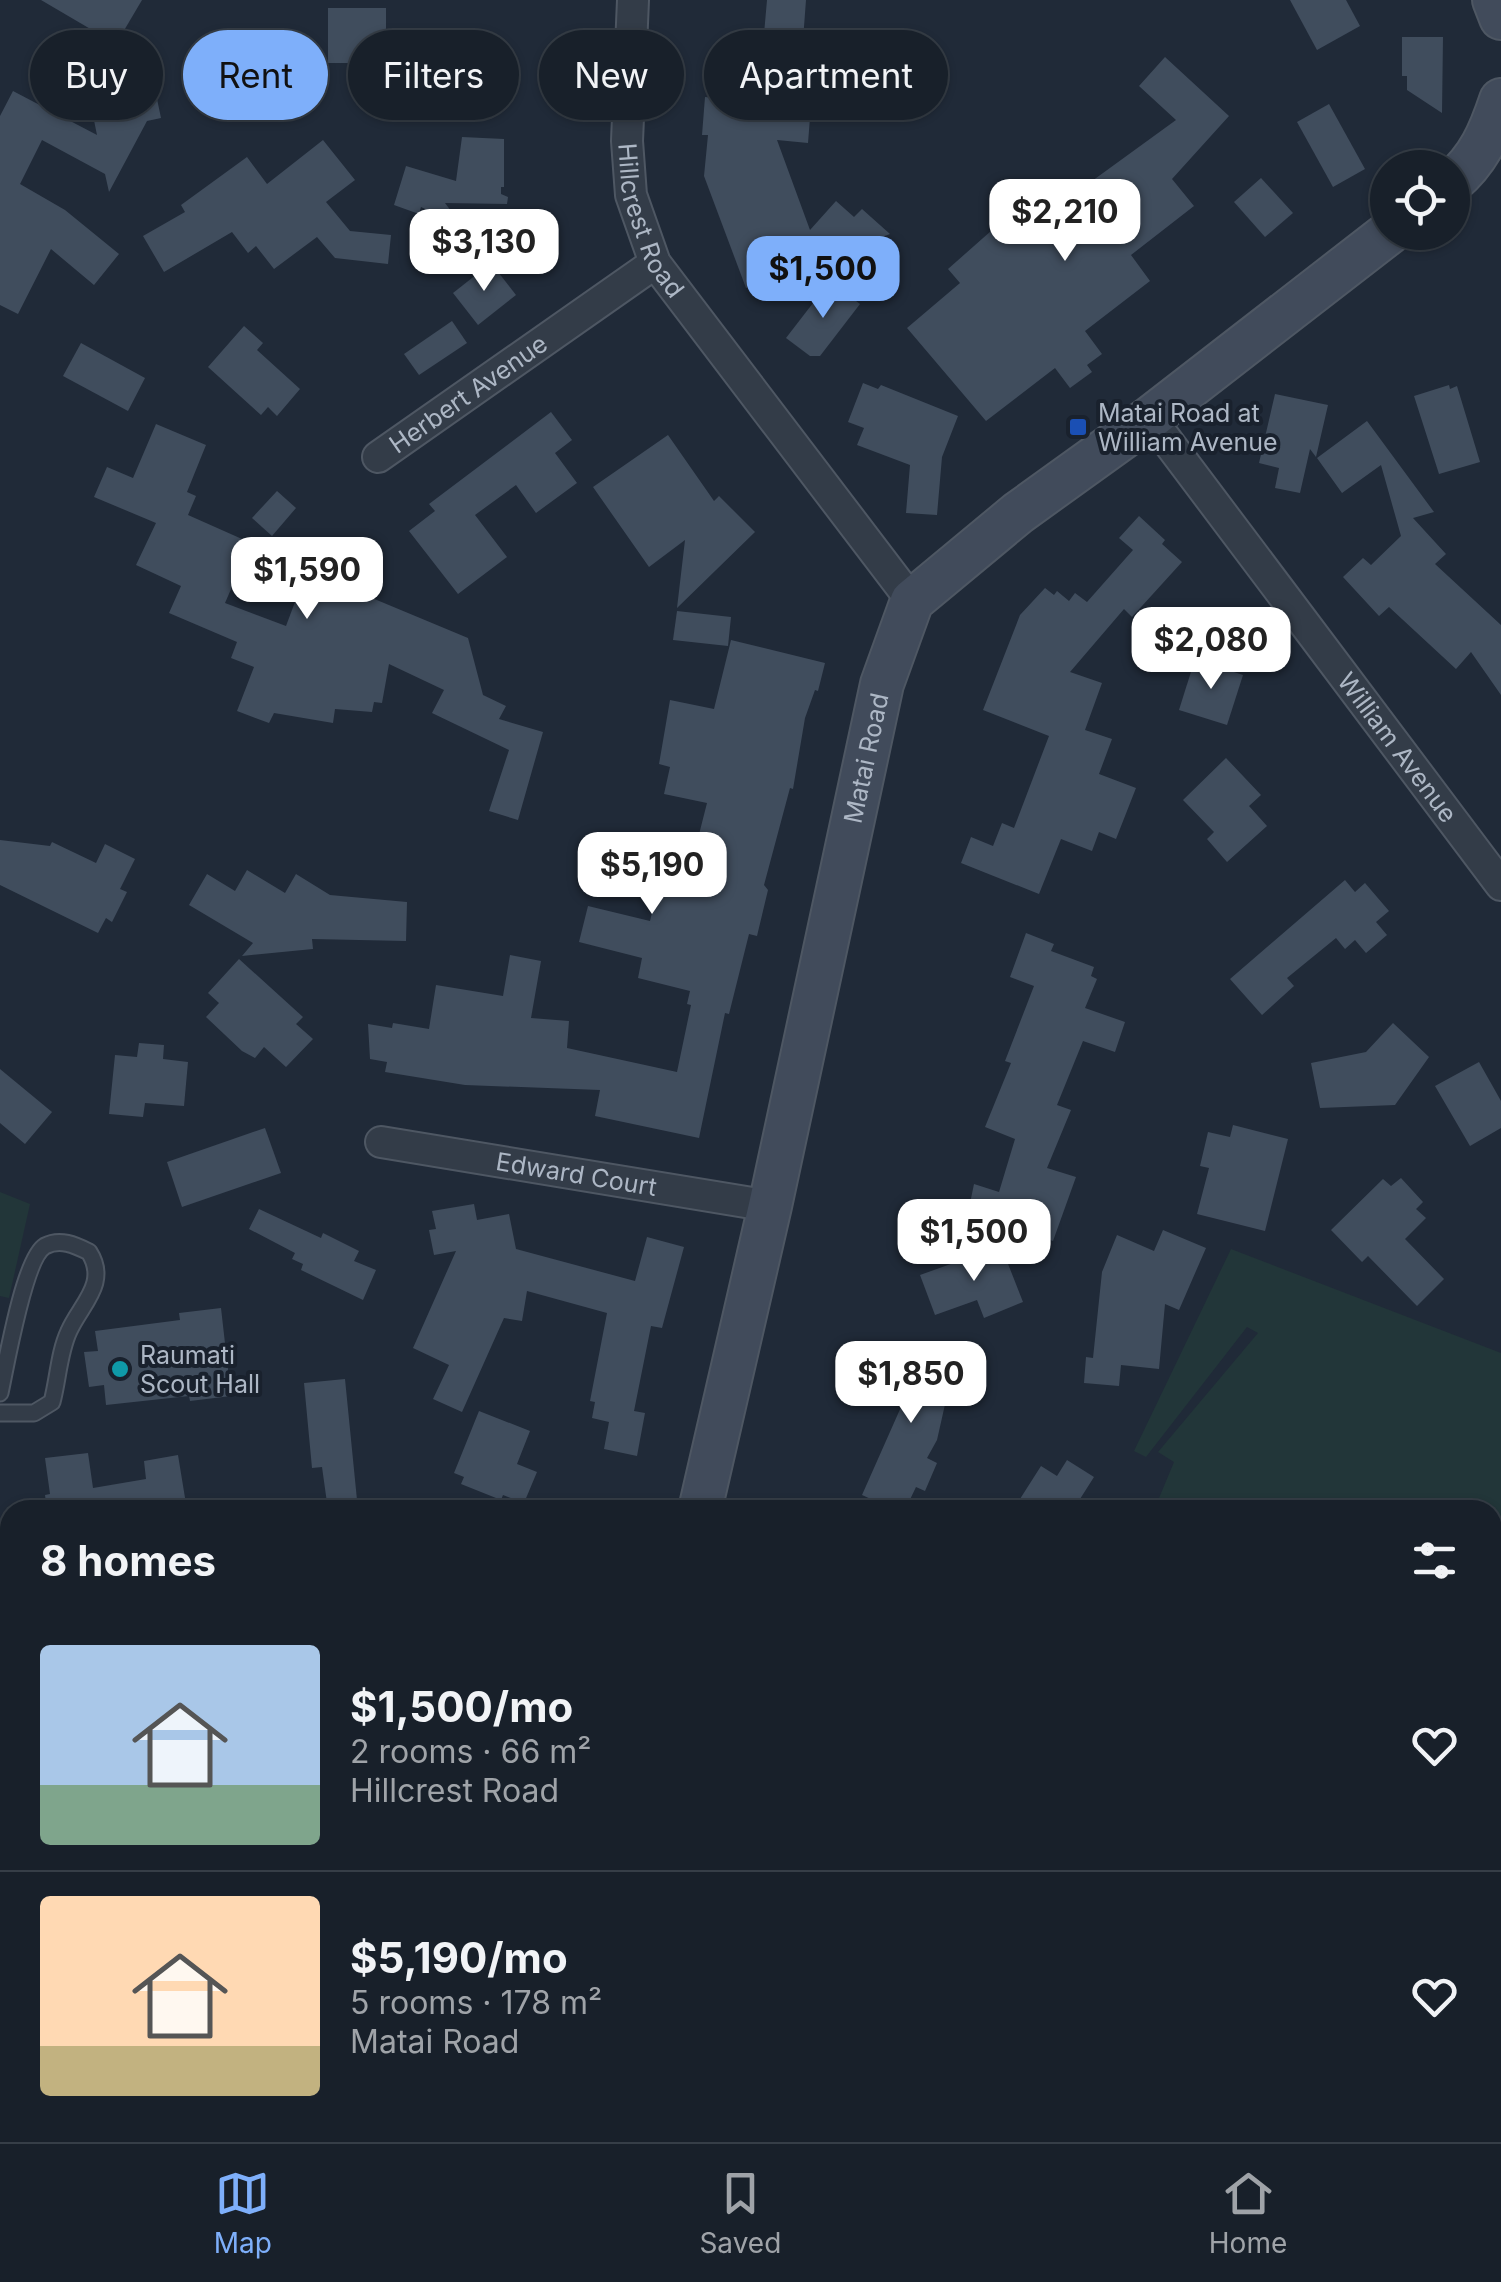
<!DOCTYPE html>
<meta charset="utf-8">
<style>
body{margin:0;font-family:Inter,sans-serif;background:#252d36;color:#f1f3f6;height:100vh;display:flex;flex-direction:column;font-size:38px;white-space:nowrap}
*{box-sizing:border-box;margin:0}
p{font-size:32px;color:#9fa3a8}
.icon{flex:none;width:55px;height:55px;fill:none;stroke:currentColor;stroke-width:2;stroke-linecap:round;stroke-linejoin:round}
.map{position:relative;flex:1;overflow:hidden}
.side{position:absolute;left:0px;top:1500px;width:1502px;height:642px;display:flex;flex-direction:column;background:#18202a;border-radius:30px 30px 0 0;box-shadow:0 2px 8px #0004,0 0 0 2px #363e47}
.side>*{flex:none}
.hud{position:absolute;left:30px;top:30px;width:1000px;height:90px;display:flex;gap:20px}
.buttons{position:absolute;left:1370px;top:150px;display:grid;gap:20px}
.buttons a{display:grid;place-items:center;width:100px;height:100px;border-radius:50%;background:#18202a;box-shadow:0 2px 8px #0004,0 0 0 2px #363e47;font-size:50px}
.price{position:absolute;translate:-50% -85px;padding:0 22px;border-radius:20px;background:#fff;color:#222;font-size:32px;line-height:65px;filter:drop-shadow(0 2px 5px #0008)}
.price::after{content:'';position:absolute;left:50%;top:60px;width:30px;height:22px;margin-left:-15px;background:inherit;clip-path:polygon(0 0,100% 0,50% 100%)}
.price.active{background:#7eaffa;color:#111}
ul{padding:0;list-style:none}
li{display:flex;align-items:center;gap:30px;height:250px;padding:0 40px}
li+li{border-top:2px solid #363e47}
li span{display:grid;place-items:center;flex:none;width:280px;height:200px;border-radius:10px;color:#555}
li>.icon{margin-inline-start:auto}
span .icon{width:120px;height:120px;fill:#fffc;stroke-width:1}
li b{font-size:42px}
h2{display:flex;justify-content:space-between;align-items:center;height:120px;padding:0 40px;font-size:42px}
.chip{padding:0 35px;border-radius:45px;background:#18202a;box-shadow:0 2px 8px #0004,0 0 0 2px #363e47;font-size:35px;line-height:90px}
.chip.active{background:#7eaffa;color:#111}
.tab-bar{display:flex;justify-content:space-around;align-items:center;height:140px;border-top:2px solid #363e47;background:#18202a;font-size:28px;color:#9fa3a8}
.tab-bar a{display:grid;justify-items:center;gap:5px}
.tab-bar .active{color:#7eaffa}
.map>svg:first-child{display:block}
.green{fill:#223639}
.building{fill:#404d5d}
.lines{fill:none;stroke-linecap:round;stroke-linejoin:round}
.lane-casing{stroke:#4e5763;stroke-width:19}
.street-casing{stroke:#4e5763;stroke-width:34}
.secondary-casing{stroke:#4e5763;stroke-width:46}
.lane{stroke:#333c48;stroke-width:15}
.street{stroke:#333c48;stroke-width:30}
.secondary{stroke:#414b5b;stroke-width:42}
.transit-dot{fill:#1a4fb4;stroke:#19212d;stroke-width:4}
.culture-dot{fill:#0f9aa8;stroke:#19212d;stroke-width:4}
.labels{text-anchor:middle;stroke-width:8;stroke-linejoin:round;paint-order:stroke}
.street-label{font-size:25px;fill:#adb7c5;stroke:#19212d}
.poi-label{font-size:25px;fill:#adb7c5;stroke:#19212d;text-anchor:start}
</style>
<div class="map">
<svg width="1501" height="2142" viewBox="0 0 1501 2142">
<rect width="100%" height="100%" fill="#202a38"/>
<g class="green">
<polygon points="0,1192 30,1204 9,1298 0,1296"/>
<polygon points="1231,1249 1501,1353 1501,1523 1493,1523 1492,1510 1154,1510 1174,1462 1158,1452 1258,1333 1247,1327 1146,1457 1134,1451"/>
<polygon points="1501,1720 1501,2142 1241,2142 1247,2132 1492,2132 1492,1730"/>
<polygon points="992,2133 1099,2133 1111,2142 1004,2142"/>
</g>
<g class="building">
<polygon points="41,0 142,0 116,44"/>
<polygon points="767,0 806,0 803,40 843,43 841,69 814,67 808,143 777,140 810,230 836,201 854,217 862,209 890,234 746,288 704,176 708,135 702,135 705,97 758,102"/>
<polygon points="1290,0 1346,0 1360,26 1317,50"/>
<rect x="328" y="8" width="58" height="55"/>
<polygon points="1402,37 1443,37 1442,113 1407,90 1407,76 1402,76"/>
<polygon points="120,54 152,75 161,118 147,121 109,192 105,174 42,140 20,184 65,210 119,254 94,285 51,249 18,314 0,305 0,116 13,91 97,135 82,62"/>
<polygon points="1165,57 1229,116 1172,179 1194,206 1131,255 1150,281 1085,331 1102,354 1087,365 1092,372 1070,388 1055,368 986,421 907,328 960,283 948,269 1017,208 1030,226 1176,120 1139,86"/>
<polygon points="1329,104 1365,169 1333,187 1297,122"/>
<polygon points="462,137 504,139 504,187 501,187 501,194 508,197 507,204 445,203 463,227 421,207 419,214 394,205 406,166 456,181"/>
<polygon points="323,140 355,180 326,202 350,231 391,235 388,264 335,258 317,237 274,269 256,246 248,253 232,232 164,272 143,236 185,212 181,205 247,157 267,184"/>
<polygon points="1261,178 1293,213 1265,237 1234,202"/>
<polygon points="491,263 516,295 478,325 453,293"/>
<polygon points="830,281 860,304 820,356 810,356 786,338"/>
<polygon points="452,321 467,343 419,375 404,354"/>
<polygon points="244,326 263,343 257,350 300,389 277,416 268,407 261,415 208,367"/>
<polygon points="81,343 145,378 128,411 63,376"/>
<polygon points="863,383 878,389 881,385 958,416 942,457 937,515 906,513 910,465 857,445 864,428 848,422"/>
<polygon points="1449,385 1450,389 1457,386 1480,462 1439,474 1414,396"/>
<polygon points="1275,394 1328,405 1316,457 1310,449 1300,493 1275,488 1279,468 1259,463"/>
<polygon points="551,412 572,440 555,453 577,483 536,513 516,485 475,515 507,557 458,594 409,531 435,511 429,504"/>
<polygon points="1367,421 1434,512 1413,518 1446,554 1435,564 1501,625 1501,695 1471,652 1456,669 1389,607 1379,616 1343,577 1363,558 1371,565 1401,536 1381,465 1342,493 1317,458"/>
<polygon points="156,424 206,445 187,492 196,496 188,515 251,543 225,603 286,626 313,554 368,575 360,593 468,638 483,695 506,706 499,719 543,732 518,820 489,811 509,750 432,713 444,690 389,664 382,703 374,702 372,712 335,709 333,723 274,713 269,723 237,711 254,667 231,658 237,642 169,613 181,586 136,565 156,523 94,497 107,467 133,478"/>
<polygon points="668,435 714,501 719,496 755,532 677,608 685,540 649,567 593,487"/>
<polygon points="277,491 296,508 272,536 252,518"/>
<polygon points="1139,516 1165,540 1162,544 1182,562 1132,617 1124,609 1070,672 1102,683 1085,730 1112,739 1099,774 1136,788 1116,839 1099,832 1092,851 1061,839 1039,894 961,863 971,837 993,846 1002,823 1014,828 1049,736 983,710 1020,615 1045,588 1054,595 1057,591 1069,601 1075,593 1087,602 1133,550 1119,538"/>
<polygon points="677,611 731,617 728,646 673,640"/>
<polygon points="731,640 825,663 818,691 815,690 805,718 793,789 790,788 764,885 768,890 757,936 749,934 729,1014 725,1013 699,1138 595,1116 600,1090 465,1085 385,1072 387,1062 370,1059 368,1024 392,1028 393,1023 429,1029 436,985 503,996 510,955 541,961 531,1018 569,1021 567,1048 677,1072 691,1005 687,1004 690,991 638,978 642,958 579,942 588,906 650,921 667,852 693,858 707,803 664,794 670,767 659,764 670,700 714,709"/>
<polygon points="1195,659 1243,675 1227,725 1179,710"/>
<polygon points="1226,758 1261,795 1249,806 1267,826 1227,862 1207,839 1214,832 1183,800"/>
<polygon points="0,840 50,846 52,842 96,863 105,844 135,859 120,889 127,892 112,922 106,918 98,933 0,885"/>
<polygon points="247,870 285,893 296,874 330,895 407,902 406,941 312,939 313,949 242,956 253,943 189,905 207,874 235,891"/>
<polygon points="1345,880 1355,892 1365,883 1389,911 1376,922 1387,935 1366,953 1355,940 1345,949 1336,938 1287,978 1294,986 1262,1015 1230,979"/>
<polygon points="1026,933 1054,944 1051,951 1094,967 1091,976 1097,979 1085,1008 1125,1022 1115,1052 1083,1041 1057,1105 1071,1110 1047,1168 1076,1177 1053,1241 968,1213 974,1184 999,1192 1015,1139 985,1127 1011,1063 1005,1061 1034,986 1010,977"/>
<polygon points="239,959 303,1017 296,1024 313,1039 286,1067 264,1047 255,1058 242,1051 206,1017 219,1003 208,993"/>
<polygon points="1393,1023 1429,1057 1395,1105 1320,1108 1311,1063 1366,1052"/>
<polygon points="139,1043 164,1045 163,1059 188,1062 184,1106 145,1103 143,1117 109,1114 115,1055 137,1057"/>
<polygon points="1479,1062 1501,1101 1501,1128 1470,1146 1435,1086"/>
<polygon points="0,1069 52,1112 25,1144 0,1123"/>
<polygon points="1233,1125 1288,1139 1265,1231 1197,1214 1209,1168 1200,1166 1208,1132 1230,1137"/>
<polygon points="265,1128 281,1173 182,1207 167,1162"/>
<polygon points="1401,1178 1423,1202 1416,1209 1426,1218 1405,1239 1444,1279 1417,1306 1368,1256 1362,1262 1331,1230 1383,1179 1391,1186"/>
<polygon points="474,1204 477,1220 509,1214 516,1249 635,1281 647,1237 684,1247 662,1328 651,1326 634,1411 645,1413 637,1456 604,1449 609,1422 592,1418 595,1402 590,1401 607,1313 527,1291 522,1321 504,1318 462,1412 433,1399 449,1365 413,1348 456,1251 434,1255 429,1230 436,1229 432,1211"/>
<polygon points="259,1209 321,1238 323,1233 359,1251 354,1261 376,1270 363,1300 301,1270 303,1264 292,1259 295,1253 249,1229"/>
<polygon points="1163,1230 1206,1248 1179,1310 1165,1304 1159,1369 1121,1365 1119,1386 1084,1383 1086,1357 1093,1358 1102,1272 1117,1235 1154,1251"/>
<polygon points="1001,1246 1023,1302 984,1318 977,1300 935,1315 920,1275"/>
<polygon points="221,1308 231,1396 190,1401 189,1396 106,1405 104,1385 89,1387 84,1352 98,1351 95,1331 180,1320 179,1313"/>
<polygon points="887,1345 955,1360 937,1440 927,1458 937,1463 925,1491 916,1487 905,1510 895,1510 862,1495 909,1389 879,1382"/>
<polygon points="345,1379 358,1510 328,1510 322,1467 312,1468 304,1383"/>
<polygon points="479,1411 530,1431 517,1464 537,1472 524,1503 503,1495 501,1500 461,1484 464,1477 454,1473"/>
<polygon points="88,1453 93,1488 146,1479 144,1461 178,1455 187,1510 47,1510 45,1495 50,1494 45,1458"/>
<polygon points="1067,1460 1094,1477 1073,1510 1013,1510 1041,1466 1057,1476"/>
</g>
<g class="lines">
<g class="lane-casing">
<g id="lane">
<path d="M0 1393C6 1366 24 1258 45 1246 60 1238 75 1245 89 1252 109 1283 81 1304 69 1331 59 1352 58 1380 52 1402L34 1413H0"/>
<polyline points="0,1559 10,1638"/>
<polyline points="650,2132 676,2142"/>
<polyline points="960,2142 965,2132"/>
</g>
</g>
<g class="street-casing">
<g id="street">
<path id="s1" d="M633 0 627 141 631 195 655 263 912 601"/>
<path id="s2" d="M1150 418 1501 885"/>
<path id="s3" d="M378 457 655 263"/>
<path id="s4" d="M381 1142 770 1206"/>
<polyline points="0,1753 10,1752"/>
</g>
</g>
<g class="secondary-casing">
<g id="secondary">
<polyline points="1494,0 1501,18"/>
<path d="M1452 182C1479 159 1490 133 1501 100"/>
<path id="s5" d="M700 1510 770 1206 882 684 912 601 1018 513 1150 418 1390 232"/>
<polyline points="531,2142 537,2132"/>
</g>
</g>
<use href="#lane" class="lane"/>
<use href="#street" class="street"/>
<use href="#secondary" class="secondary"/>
</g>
<rect class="transit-dot" x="1068" y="417" width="20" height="20" rx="5"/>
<circle class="culture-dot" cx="120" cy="1369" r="10"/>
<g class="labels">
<g class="street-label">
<text dy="9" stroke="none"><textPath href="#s1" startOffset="225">Hillcrest Road</textPath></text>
<text dy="9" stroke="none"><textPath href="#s3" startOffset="110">Herbert Avenue</textPath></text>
<text dy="9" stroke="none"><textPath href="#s2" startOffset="412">William Avenue</textPath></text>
<text dy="9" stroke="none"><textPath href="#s5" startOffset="770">Matai Road</textPath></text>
<text dy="9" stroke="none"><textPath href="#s4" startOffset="198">Edward Court</textPath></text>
</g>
<g class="poi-label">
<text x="1098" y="422">Matai Road at<tspan x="1098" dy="29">William Avenue</tspan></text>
<text x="140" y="1364">Raumati<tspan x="140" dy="29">Scout Hall</tspan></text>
</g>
</g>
</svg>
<div class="buttons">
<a><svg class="icon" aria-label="locate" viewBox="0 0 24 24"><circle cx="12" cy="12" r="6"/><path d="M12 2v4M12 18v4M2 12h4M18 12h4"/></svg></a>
</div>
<b class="price" style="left:1065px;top:264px">$2,210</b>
<b class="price" style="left:484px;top:294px">$3,130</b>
<b class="price active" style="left:823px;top:321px">$1,500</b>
<b class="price" style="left:307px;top:622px">$1,590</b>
<b class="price" style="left:1211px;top:692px">$2,080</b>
<b class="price" style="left:652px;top:917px">$5,190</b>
<b class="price" style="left:974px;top:1284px">$1,500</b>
<b class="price" style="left:911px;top:1426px">$1,850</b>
<div class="hud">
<a class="chip">Buy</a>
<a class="chip active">Rent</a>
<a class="chip">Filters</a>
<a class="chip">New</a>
<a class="chip">Apartment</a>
</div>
<section class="side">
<h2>8 homes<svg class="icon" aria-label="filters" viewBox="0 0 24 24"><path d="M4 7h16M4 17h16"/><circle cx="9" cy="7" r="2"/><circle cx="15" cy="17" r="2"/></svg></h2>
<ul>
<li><span style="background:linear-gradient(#a9c7e8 70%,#7fa58c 0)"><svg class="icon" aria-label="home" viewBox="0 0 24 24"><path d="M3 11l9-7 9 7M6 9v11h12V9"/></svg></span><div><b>$1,500/mo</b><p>2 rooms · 66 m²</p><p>Hillcrest Road</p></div><svg class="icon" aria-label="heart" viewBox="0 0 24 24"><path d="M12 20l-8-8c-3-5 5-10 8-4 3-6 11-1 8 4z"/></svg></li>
<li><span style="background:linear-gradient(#ffd9b3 75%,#c2b280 0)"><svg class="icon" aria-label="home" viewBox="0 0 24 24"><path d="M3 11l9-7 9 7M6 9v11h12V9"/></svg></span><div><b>$5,190/mo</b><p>5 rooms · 178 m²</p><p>Matai Road</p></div><svg class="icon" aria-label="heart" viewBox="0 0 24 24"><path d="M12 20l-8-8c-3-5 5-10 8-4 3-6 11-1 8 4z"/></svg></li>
</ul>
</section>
</div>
<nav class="tab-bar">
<a class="active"><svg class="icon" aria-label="map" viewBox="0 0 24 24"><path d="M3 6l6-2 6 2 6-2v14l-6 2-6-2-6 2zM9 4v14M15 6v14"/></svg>Map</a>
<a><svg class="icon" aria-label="saved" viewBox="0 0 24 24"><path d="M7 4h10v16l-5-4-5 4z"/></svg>Saved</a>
<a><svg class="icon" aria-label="home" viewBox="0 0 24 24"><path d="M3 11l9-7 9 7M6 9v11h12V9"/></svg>Home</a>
</nav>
